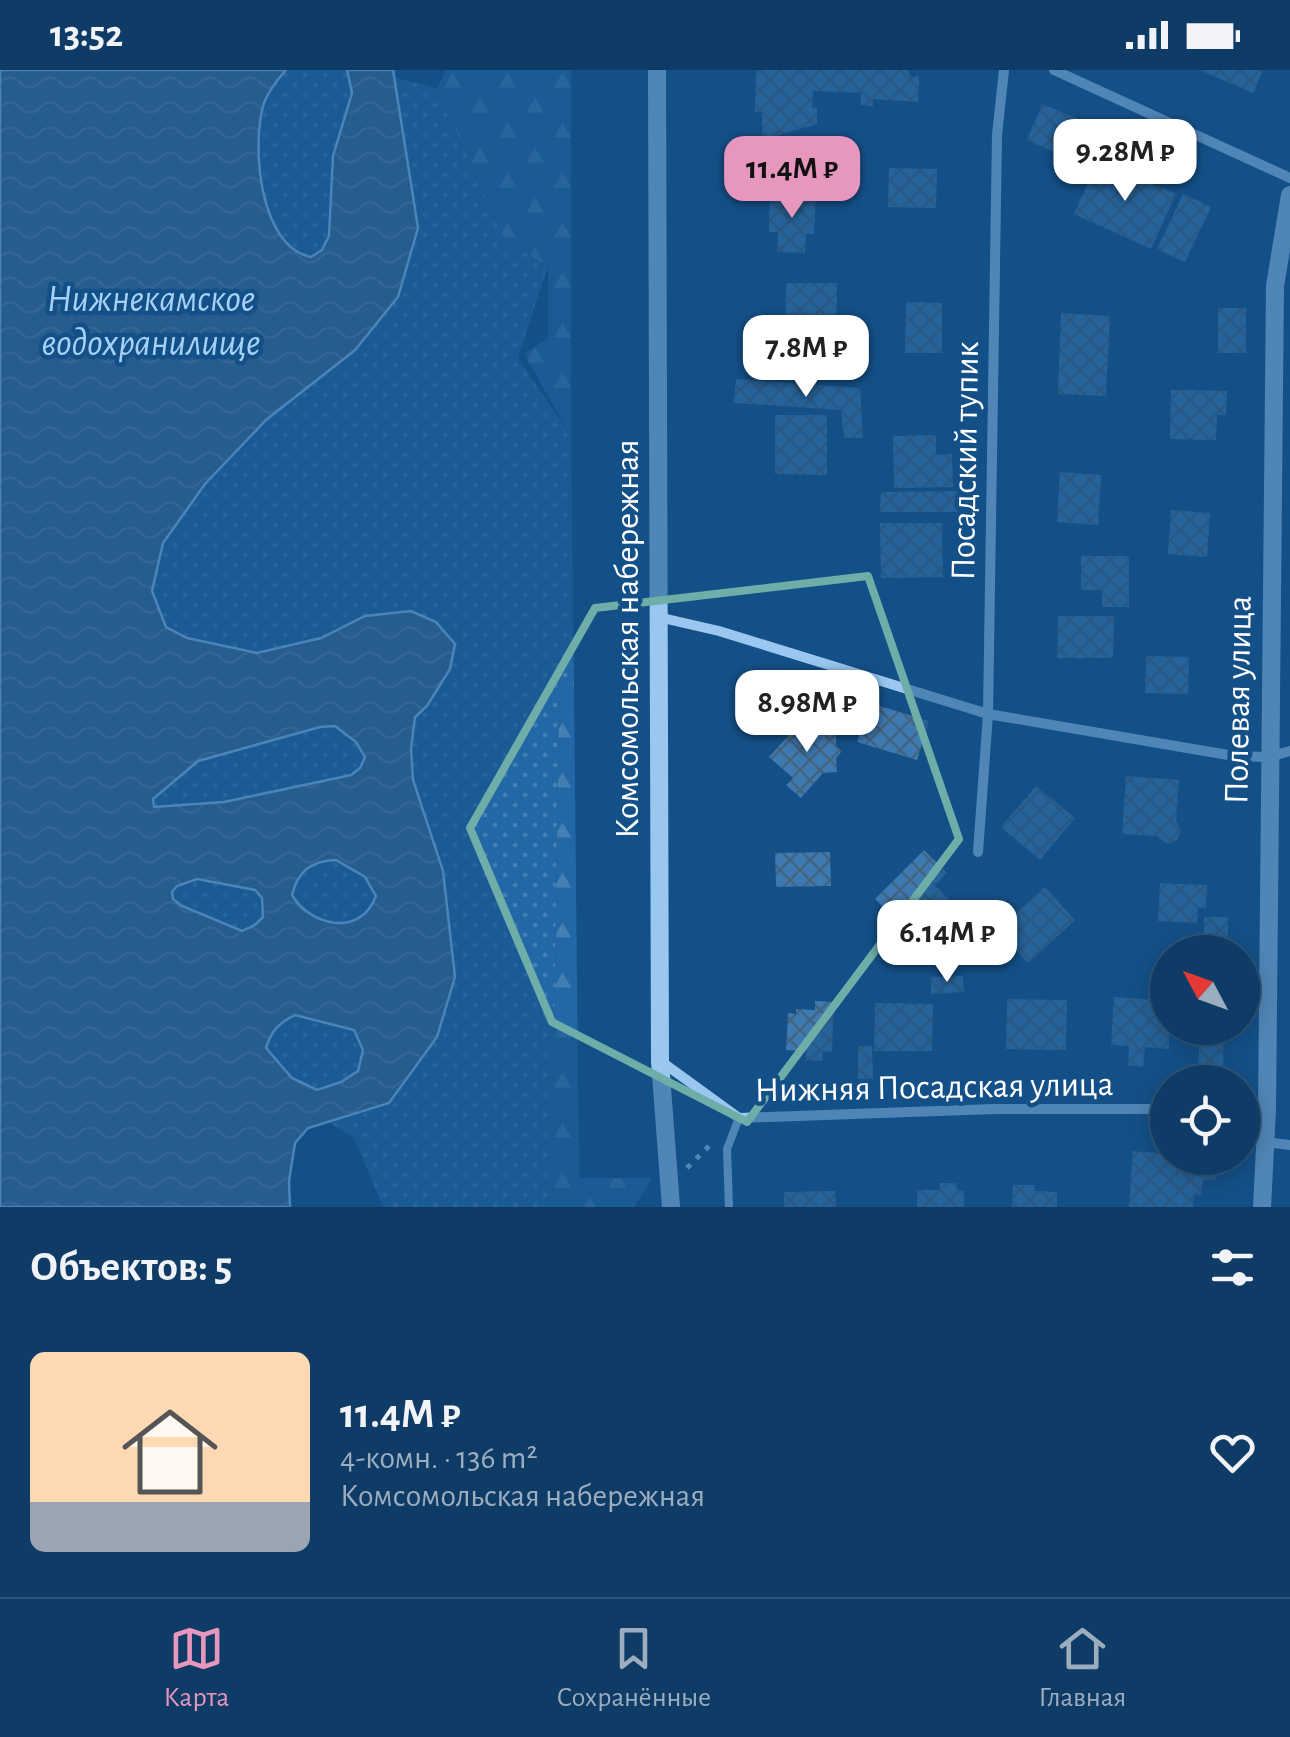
<!DOCTYPE html>
<html lang="ru">
<meta charset="utf-8">
<style>
body{margin:0;font-family:"Alegreya Sans",sans-serif;background:#18436c;color:#f1f3f6;height:100vh;display:flex;flex-direction:column;font-size:38px;white-space:nowrap}
*{box-sizing:border-box;margin:0}
p{font-size:32px;color:#9badbf}
.icon{flex:none;width:55px;height:55px;fill:none;stroke:currentColor;stroke-width:2;stroke-linecap:round;stroke-linejoin:round}
.map{position:relative;height:1137px;overflow:hidden}
.drawer{display:flex;flex-direction:column;background:#0f3c66;flex:1}
.drawer>*{flex:none}
.needle{width:65px;rotate:311deg}
.tools{position:absolute;left:1150px;top:865px;display:grid;gap:20px}
.tools a{display:grid;place-items:center;width:110px;height:110px;border-radius:50%;background:#0f3c66;box-shadow:0 5px 25px #0003,0 0 0 2px #2f567a;font-size:50px}
.price{position:absolute;translate:-50% -85px;padding:0 22px;border-radius:20px;background:#fff;color:#222;font-size:32px;line-height:65px;filter:drop-shadow(0 2px 5px #0008)}
.price::after{content:'';position:absolute;left:50%;top:60px;width:30px;height:22px;margin-left:-15px;background:inherit;clip-path:polygon(0 0,100% 0,50% 100%)}
.price.on{background:#e797bd;color:#111}
ul{padding:0;list-style:none}
li{display:flex;align-items:center;gap:30px;height:250px;padding:0 30px}
li span{display:grid;place-items:center;flex:none;width:280px;height:200px;border-radius:15px;color:#555}
li>.icon{margin-inline-start:auto}
span .icon{width:120px;height:120px;fill:#fffc;stroke-width:1}
li b{font-size:42px}
h2{display:flex;justify-content:space-between;align-items:center;height:120px;padding:0 30px;font-size:42px}
.status{display:flex;justify-content:space-between;align-items:center;height:70px;padding:0 50px;background:#0f3c66;direction:ltr}
.status svg{height:28px;fill:currentColor}
.dock{display:flex;justify-content:space-around;align-items:center;height:140px;border-top:2px solid #2f567a;background:#0f3c66;font-size:28px;color:#9badbf}
.dock a{display:grid;justify-items:center;gap:5px}
.dock .on{color:#e797bd}
.map>svg:first-child{display:block}
.grass{fill:url(#grass-dots)}
.forest{fill:url(#forest-firs)}
.water{fill:url(#water-waves);stroke:#8cc3f2;stroke-width:2.5;fill-rule:evenodd}
.building{fill:url(#building-cross-hatch)}
.lines{fill:none;stroke-linecap:round;stroke-linejoin:round}
.path{stroke:#9ac7ef;stroke-width:5;stroke-dasharray:5 8;stroke-linecap:butt}
.service{stroke:#9ac7ef;stroke-width:8}
.minor{stroke:#9ac7ef;stroke-width:10}
.tertiary{stroke:#9ac7ef;stroke-width:18}
.marked{fill:none;stroke:#6fada8;stroke-width:8;stroke-linejoin:round}
.labels{text-anchor:middle;stroke-width:9;stroke-linejoin:round;paint-order:stroke}
.street-label{font-size:35px;fill:#fff;stroke:#145088}
.water-label{font-size:38px;font-style:italic;fill:#a6d1f7;stroke:#145088}
</style>
<div class="status"><b>13:52</b><svg viewBox="0 0 49 12"><path d="M0 12V9h3v3zM5 12V6h3v6zM10 12V3h3v9zM15 12V0h3v12zM26 1h20v11H26zM47 4h2v5h-2z"/></svg></div>
<div class="map">
<svg width="1290" height="1137" viewBox="0 0 1290 1137">
<defs>
<pattern id="grass-dots" width="8" height="8" patternUnits="userSpaceOnUse" patternTransform="scale(2.5)"><rect width="8" height="8" fill="#2368a6"/><path d="M2 2h.1M6 6h.1" fill="none" stroke="#447fb3" stroke-width="1.8" stroke-linecap="round"/></pattern>
<pattern id="forest-firs" width="22" height="20" patternUnits="userSpaceOnUse" patternTransform="scale(2.5)"><rect width="22" height="20" fill="#2368a6"/><path d="M5 1l3.5 6h-7zM16 11l3.5 6h-7z" fill="#447fb3"/></pattern>
<pattern id="water-waves" width="16" height="10" patternUnits="userSpaceOnUse" patternTransform="scale(2.5)"><rect width="16" height="10" fill="#3d6a94"/><path d="M0 5q4-4 8 0t8 0" fill="none" stroke="#5a80a4"/></pattern>
<pattern id="building-cross-hatch" width="8" height="8" patternUnits="userSpaceOnUse" patternTransform="scale(2.5)"><rect width="8" height="8" fill="#3d7ab2"/><path d="M0 0l8 8M0 8l8-8" fill="none" stroke="#44637f"/></pattern>
</defs>
<rect width="100%" height="100%" fill="#145088"/>
<g class="grass">
<path d="M286 0H347L352 22 333 87 329 166 322 180 311 187C260 177 251 75 264 33 268 22 278 9 286 0Z"/>
<path d="M393 0H397L393 7 437 18 505 171 548 196 518 288 571 366 574 623 559 622 552 1137H383L354 1068 327 1051 389 1032 437 967 455 907 443 801 413 710 411 679 415 647 427 636 365 546C336 561 288 584 255 583 226 582 191 570 166 557L152 521 163 473 205 414 266 350 410 103 392 6Z"/>
<polygon points="335,656 356,672 365,688 360,698 351,705 224,732 154,737 153,730 198,691 320,657"/>
<path d="M336 789 365 807 376 827C361 867 311 857 292 824 299 800 312 791 336 789Z"/>
<polygon points="197,809 255,820 262,828 263,847 255,855 242,861 181,836 173,829 172,822 177,816"/>
<path d="M295 945 354 960 363 980 358 1001 341 1012 316 1020 292 1008 266 979C271 961 279 954 295 945Z"/>
</g>
<g class="forest">
<polygon points="446,0 571,0 571,366 524,284 548,268 548,196 505,171 437,18"/>
<polygon points="559,621 574,623 579,1108 652,1108 634,1137 552,1137"/>
</g>
<path class="water" d="M0 0H286C278 9 268 22 264 33 251 74 259 177 311 187L322 180 329 166 333 86 352 23 347 0H393L418 158 398 227 355 280 266 350 205 414 163 473 152 521 166 557 187 568 257 583 321 568 365 546 411 541 436 552 455 574 450 599 427 636 415 647 411 679 413 710 443 801 455 907 437 967 389 1033 308 1058 295 1073 289 1111 290 1137H0ZM335 656 356 672 365 687 360 698 351 705 224 732 154 737 153 729 198 691 320 657ZM336 790 365 807 376 826C361 867 311 857 292 825 298 800 312 791 336 790ZM197 809 255 820 262 828 263 847 255 855 242 861 182 836 173 829 172 822 177 816ZM295 945 354 960 363 980 358 1001 341 1012 317 1020 292 1008 266 978C271 961 279 953 295 945Z"/>
<g class="building">
<polygon points="756,0 908,0 910,7 919,6 918,32 873,29 873,36 861,35 861,23 813,21 812,37 817,38 817,54 762,70 762,42 755,42"/>
<polygon points="1200,0 1263,0 1253,23"/>
<polygon points="1042,34 1086,52 1070,89 1027,70"/>
<polygon points="1099,89 1176,124 1151,179 1074,144"/>
<polygon points="889,98 937,99 936,138 888,137"/>
<polygon points="770,124 816,126 814,164 806,164 805,183 777,182 778,162 769,162"/>
<polygon points="1183,124 1211,137 1185,192 1157,179"/>
<polygon points="786,213 837,213 836,267 785,267"/>
<polygon points="906,232 942,233 942,283 905,283"/>
<rect x="1218" y="238" width="28" height="45"/>
<polygon points="1061,243 1110,246 1106,326 1058,324"/>
<polygon points="736,309 860,318 863,368 844,368 841,340 734,333"/>
<polygon points="1171,320 1227,321 1226,345 1217,345 1216,370 1170,369"/>
<polygon points="775,345 827,345 827,405 775,404"/>
<polygon points="936,365 936,385 952,384 953,417 894,418 893,366"/>
<polygon points="1060,402 1101,405 1098,455 1057,452"/>
<polygon points="973,421 973,442 880,442 881,422"/>
<polygon points="1171,440 1210,443 1207,487 1168,484"/>
<polygon points="880,453 942,453 943,507 881,508"/>
<polygon points="1081,486 1129,486 1129,537 1102,537 1102,520 1081,520"/>
<polygon points="1058,546 1114,546 1113,588 1057,588"/>
<polygon points="1146,586 1189,587 1188,624 1145,623"/>
<polygon points="870,633 929,651 917,690 857,672"/>
<polygon points="804,648 818,660 836,660 836,676 842,681 836,688 837,702 823,703 801,728 786,715 793,708 769,687 788,666 789,650"/>
<polygon points="1126,706 1179,710 1176,751 1181,760 1177,770 1167,774 1157,766 1122,764"/>
<polygon points="1036,716 1075,748 1040,790 1001,757"/>
<polygon points="924,780 947,803 935,815 963,843 927,880 875,829"/>
<polygon points="830,782 831,816 776,817 775,783"/>
<polygon points="1160,813 1207,815 1206,838 1198,838 1197,853 1158,851"/>
<polygon points="1045,817 1075,850 1028,893 997,860"/>
<polygon points="1204,847 1228,847 1228,882 1210,882 1210,870 1204,870"/>
<polygon points="963,906 964,922 931,924 931,907"/>
<polygon points="1114,927 1168,931 1169,979 1145,977 1143,997 1128,995 1129,976 1111,975"/>
<polygon points="1007,929 1067,930 1066,980 1006,979"/>
<polygon points="815,931 834,932 832,982 823,981 822,991 806,990 806,981 786,980 788,943 796,944 796,939 815,940"/>
<polygon points="875,933 933,934 932,981 874,981"/>
<polygon points="1200,958 1224,958 1223,1008 1198,1007"/>
<polygon points="858,976 872,976 873,1009 858,1009"/>
<polygon points="1133,1081 1168,1084 1168,1088 1217,1088 1215,1110 1203,1110 1201,1125 1194,1124 1193,1137 1129,1137"/>
<polygon points="940,1113 957,1113 957,1120 964,1121 964,1137 917,1137 917,1120 940,1120"/>
<polygon points="1013,1115 1035,1115 1034,1121 1057,1122 1057,1137 1012,1137"/>
<polygon points="835,1121 836,1137 784,1137 784,1122"/>
</g>
<g class="lines">
<polyline class="path" points="687,1098 711,1074"/>
<polyline class="service" points="729,1137 727,1079 739,1048"/>
<g class="minor">
<polyline points="1054,0 1290,108"/>
<polyline points="658,547 719,561 988,644 1234,686 1268,687 1290,681"/>
<polyline points="978,782 988,644 997,65 1004,0"/>
<polyline points="662,992 739,1048 994,1039 1168,1039"/>
<polyline points="1242,1039 1267,1039"/>
<polyline points="1266,1072 1290,1075"/>
</g>
<g class="tertiary">
<polyline points="657,0 660,991 671,1137"/>
<polyline points="1262,1137 1267,1039 1275,216 1290,125"/>
</g>
</g>
<path d="M0 0H1290V1137H0ZM868 506 959 769 747 1052 552 952 470 758 595 538Z" fill="#145088" fill-opacity=".55" fill-rule="evenodd"/>
<path class="marked" d="M868 506 959 769 747 1052 552 952 470 758 595 538Z"/>
<g class="labels">
<g class="street-label">
<text transform="translate(964 391) rotate(-89)" y="12">Посадский тупик</text>
<text transform="translate(626 569) rotate(-90)" y="12">Комсомольская набережная</text>
<text transform="translate(1237 630) rotate(-89)" y="12">Полевая улица</text>
<text transform="translate(934 1016) rotate(-1)" y="12">Нижняя Посадская улица</text>
</g>
<g class="water-label">
<text x="151" y="241">Нижнекамское<tspan x="151" dy="44">водохранилище</tspan></text>
</g>
</g>
</svg>
<div class="tools">
<a><svg class="needle" viewBox="-14 -14 28 28"><path d="M0-13l5 13h-10z" fill="#e53935"/><path d="M0 13l5-13h-10z" fill="#9badbf"/></svg></a>
<a><svg class="icon" aria-label="locate" viewBox="0 0 24 24"><circle cx="12" cy="12" r="6"/><path d="M12 2v4M12 18v4M2 12h4M18 12h4"/></svg></a>
</div>
<b class="price" style="left:1125px;top:134px">9.28M ₽</b>
<b class="price on" style="left:792px;top:151px">11.4M ₽</b>
<b class="price" style="left:806px;top:330px">7.8M ₽</b>
<b class="price" style="left:807px;top:685px">8.98M ₽</b>
<b class="price" style="left:947px;top:915px">6.14M ₽</b>
</div>
<section class="drawer">
<h2>Объектов: 5<svg class="icon" aria-label="filters" viewBox="0 0 24 24"><path d="M4 7h16M4 17h16"/><circle cx="9" cy="7" r="2"/><circle cx="15" cy="17" r="2"/></svg></h2>
<ul>
<li><span style="background:linear-gradient(#ffd9b3 75%,#9aa5b1 0)"><svg class="icon" aria-label="home" viewBox="0 0 24 24"><path d="M3 11l9-7 9 7M6 9v11h12V9"/></svg></span><div><b>11.4M ₽</b><p>4-комн. · 136 m²</p><p>Комсомольская набережная</p></div><svg class="icon" aria-label="heart" viewBox="0 0 24 24"><path d="M12 20l-8-8c-3-5 5-10 8-4 3-6 11-1 8 4z"/></svg></li>
</ul>
</section>
<nav class="dock">
<a class="on"><svg class="icon" aria-label="map" viewBox="0 0 24 24"><path d="M3 6l6-2 6 2 6-2v14l-6 2-6-2-6 2zM9 4v14M15 6v14"/></svg>Карта</a>
<a><svg class="icon" aria-label="saved" viewBox="0 0 24 24"><path d="M7 4h10v16l-5-4-5 4z"/></svg>Сохранённые</a>
<a><svg class="icon" aria-label="home" viewBox="0 0 24 24"><path d="M3 11l9-7 9 7M6 9v11h12V9"/></svg>Главная</a>
</nav>
